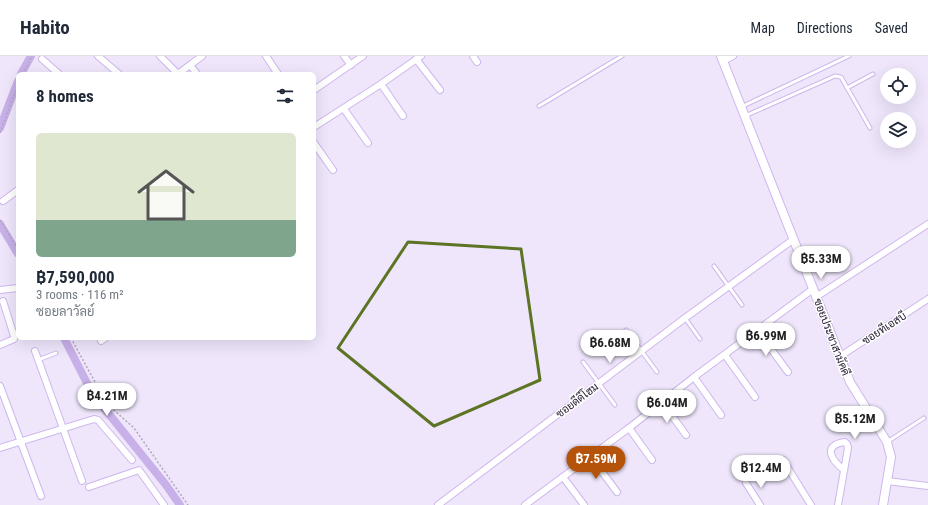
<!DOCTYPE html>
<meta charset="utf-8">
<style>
body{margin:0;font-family:"Roboto Condensed",Sarabun,sans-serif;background:#f6f6f7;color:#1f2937;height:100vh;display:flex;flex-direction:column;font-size:15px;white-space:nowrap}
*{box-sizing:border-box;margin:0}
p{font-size:13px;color:#747a83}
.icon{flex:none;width:22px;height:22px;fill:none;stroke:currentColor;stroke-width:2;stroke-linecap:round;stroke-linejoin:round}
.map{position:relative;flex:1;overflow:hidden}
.panel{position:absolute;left:16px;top:16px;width:300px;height:268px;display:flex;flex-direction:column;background:#fff;border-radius:6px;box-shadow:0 4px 16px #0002}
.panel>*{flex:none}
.controls{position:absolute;left:880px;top:12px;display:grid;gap:8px}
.controls a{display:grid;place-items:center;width:36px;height:36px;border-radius:50%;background:#fff;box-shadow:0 4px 16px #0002;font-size:20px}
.price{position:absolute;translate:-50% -34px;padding:0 9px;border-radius:14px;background:#fff;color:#222;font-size:13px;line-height:26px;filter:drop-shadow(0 1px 2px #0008)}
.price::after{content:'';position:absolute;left:50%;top:24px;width:12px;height:9px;margin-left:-6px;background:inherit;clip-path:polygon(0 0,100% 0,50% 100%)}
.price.on{background:#b45309;color:#fff}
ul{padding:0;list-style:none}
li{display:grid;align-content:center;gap:8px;height:212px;padding:0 20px}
li span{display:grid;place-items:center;height:124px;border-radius:6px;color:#555}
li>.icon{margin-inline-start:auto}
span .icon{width:72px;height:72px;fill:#fffc;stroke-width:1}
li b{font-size:17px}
h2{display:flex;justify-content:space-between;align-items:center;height:48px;padding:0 20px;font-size:17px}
header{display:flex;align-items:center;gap:24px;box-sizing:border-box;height:56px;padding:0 20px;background:#fff;border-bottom:1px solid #e0e1e3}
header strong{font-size:19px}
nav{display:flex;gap:22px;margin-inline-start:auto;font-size:14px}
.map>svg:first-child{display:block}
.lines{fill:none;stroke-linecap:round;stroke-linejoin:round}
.canal{stroke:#c8b0e8;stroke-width:8}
.service-casing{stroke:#ceb7ed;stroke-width:5}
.minor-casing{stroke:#ceb7ed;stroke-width:8}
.tertiary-casing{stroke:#ceb7ed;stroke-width:10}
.path{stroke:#b0a7bd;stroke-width:1.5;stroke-dasharray:2 2;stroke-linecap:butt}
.service{stroke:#fff;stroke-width:3}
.minor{stroke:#fff;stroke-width:6}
.tertiary{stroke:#fff;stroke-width:8}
.marked{fill:none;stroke:#5d7425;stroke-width:3;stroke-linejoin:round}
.labels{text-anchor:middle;stroke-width:3;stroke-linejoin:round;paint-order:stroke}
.street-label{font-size:11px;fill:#251c31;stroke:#fff}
</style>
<header>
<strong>Habito</strong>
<nav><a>Map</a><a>Directions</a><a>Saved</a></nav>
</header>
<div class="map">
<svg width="928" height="449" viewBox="0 0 928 449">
<rect width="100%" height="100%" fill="#efe6fc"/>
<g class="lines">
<g class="canal">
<polyline points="21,18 31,0"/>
<polyline points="0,72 18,25"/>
<polyline points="0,168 18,198"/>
<polyline points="64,282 92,337 166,429 180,449"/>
</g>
<g class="service-casing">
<g id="service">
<polyline points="847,32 873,18"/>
<polyline points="539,50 622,0"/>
<polyline points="741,51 849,0"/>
<polyline points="745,60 835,20 841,21 870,72"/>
<polyline points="714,210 742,249"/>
<polyline points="685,262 700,283"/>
<polyline points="626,274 657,316"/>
<polyline points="38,304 56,297"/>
<polyline points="583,306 615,349"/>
<polyline points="887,386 924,362"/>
</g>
</g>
<g class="minor-casing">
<g id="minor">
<polyline points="98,0 119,18"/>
<polyline points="160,0 178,18"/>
<polyline points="266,0 278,18"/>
<polyline points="344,0 351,9"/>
<polyline points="473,0 477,6"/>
<polyline points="42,3 59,18"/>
<polyline points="416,3 440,34"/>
<polyline points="723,5 733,0"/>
<polyline points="190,9 197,18"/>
<polyline points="178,18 202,0"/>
<polyline points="381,28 403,60"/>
<polyline points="314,34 363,0"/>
<polyline points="344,53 368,87"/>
<polyline points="314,71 381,28 421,0"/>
<polyline points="314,87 333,114"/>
<polyline points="3,145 18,134"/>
<polyline points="0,234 18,232"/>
<polyline points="816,241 928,168"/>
<polyline points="757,274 788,316"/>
<polyline points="101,285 105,282"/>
<polyline points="0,289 14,283 14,280 3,245"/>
<polyline points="35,295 82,425"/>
<polyline points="725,299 755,341"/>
<polyline points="839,301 928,243"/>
<polyline points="694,321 721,359"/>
<polyline points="0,330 41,440"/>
<polyline points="662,346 686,379"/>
<polyline points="629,372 652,404"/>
<polyline points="0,392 94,363 98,364 132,404"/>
<polyline points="591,401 617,436"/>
<polyline points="783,404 811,449"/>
<polyline points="563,421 584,449"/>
<polyline points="887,425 928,430"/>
<polyline points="746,427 760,449"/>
<polyline points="89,431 139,414 164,449"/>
<polyline points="438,449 685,262 794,183"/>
<polyline points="525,449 629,372 694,321 813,233"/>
<path d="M838 449 848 392 847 388 845 386C822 389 831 404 844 414"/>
</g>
</g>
<g class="tertiary-casing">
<polyline id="tertiary" points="721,0 850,326 887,386 891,401 883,449"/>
</g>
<g class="path">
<polyline points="23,18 32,0"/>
<polyline points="0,77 18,29"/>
<polyline points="0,164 18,193"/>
<polyline points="71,282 107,348 134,372 188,449"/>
</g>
<use href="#service" class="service"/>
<use href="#minor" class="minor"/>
<use href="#tertiary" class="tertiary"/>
</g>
<path class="marked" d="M408 186 521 193 540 324 434 370 338 292Z"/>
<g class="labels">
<g class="street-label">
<text transform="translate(884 272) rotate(-33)" y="4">ซอยทีเอสบี</text>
<text transform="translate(832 281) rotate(69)" y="4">ซอยประชาสามัคคี</text>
<text transform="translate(577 344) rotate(-37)" y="4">ซอยดีดีโฮม</text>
</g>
</g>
</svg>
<div class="controls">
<a><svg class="icon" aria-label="locate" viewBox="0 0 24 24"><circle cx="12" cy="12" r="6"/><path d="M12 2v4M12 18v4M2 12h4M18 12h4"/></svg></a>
<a><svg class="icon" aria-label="layers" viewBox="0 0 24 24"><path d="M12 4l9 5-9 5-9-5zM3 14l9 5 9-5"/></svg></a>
</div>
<b class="price" style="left:821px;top:224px">฿5.33M</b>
<b class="price" style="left:766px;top:301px">฿6.99M</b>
<b class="price" style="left:610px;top:308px">฿6.68M</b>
<b class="price" style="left:107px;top:361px">฿4.21M</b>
<b class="price" style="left:667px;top:368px">฿6.04M</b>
<b class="price" style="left:855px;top:384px">฿5.12M</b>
<b class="price on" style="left:596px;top:424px">฿7.59M</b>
<b class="price" style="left:761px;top:433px">฿12.4M</b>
<section class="panel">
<h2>8 homes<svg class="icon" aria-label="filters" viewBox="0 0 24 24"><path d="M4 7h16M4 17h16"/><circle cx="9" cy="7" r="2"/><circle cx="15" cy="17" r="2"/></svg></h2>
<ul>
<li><span style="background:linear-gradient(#dfe7d0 70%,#7fa58c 0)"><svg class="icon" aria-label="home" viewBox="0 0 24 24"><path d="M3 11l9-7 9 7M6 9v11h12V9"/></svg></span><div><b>฿7,590,000</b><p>3 rooms · 116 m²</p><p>ซอยลาวัลย์</p></div></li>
</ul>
</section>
</div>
